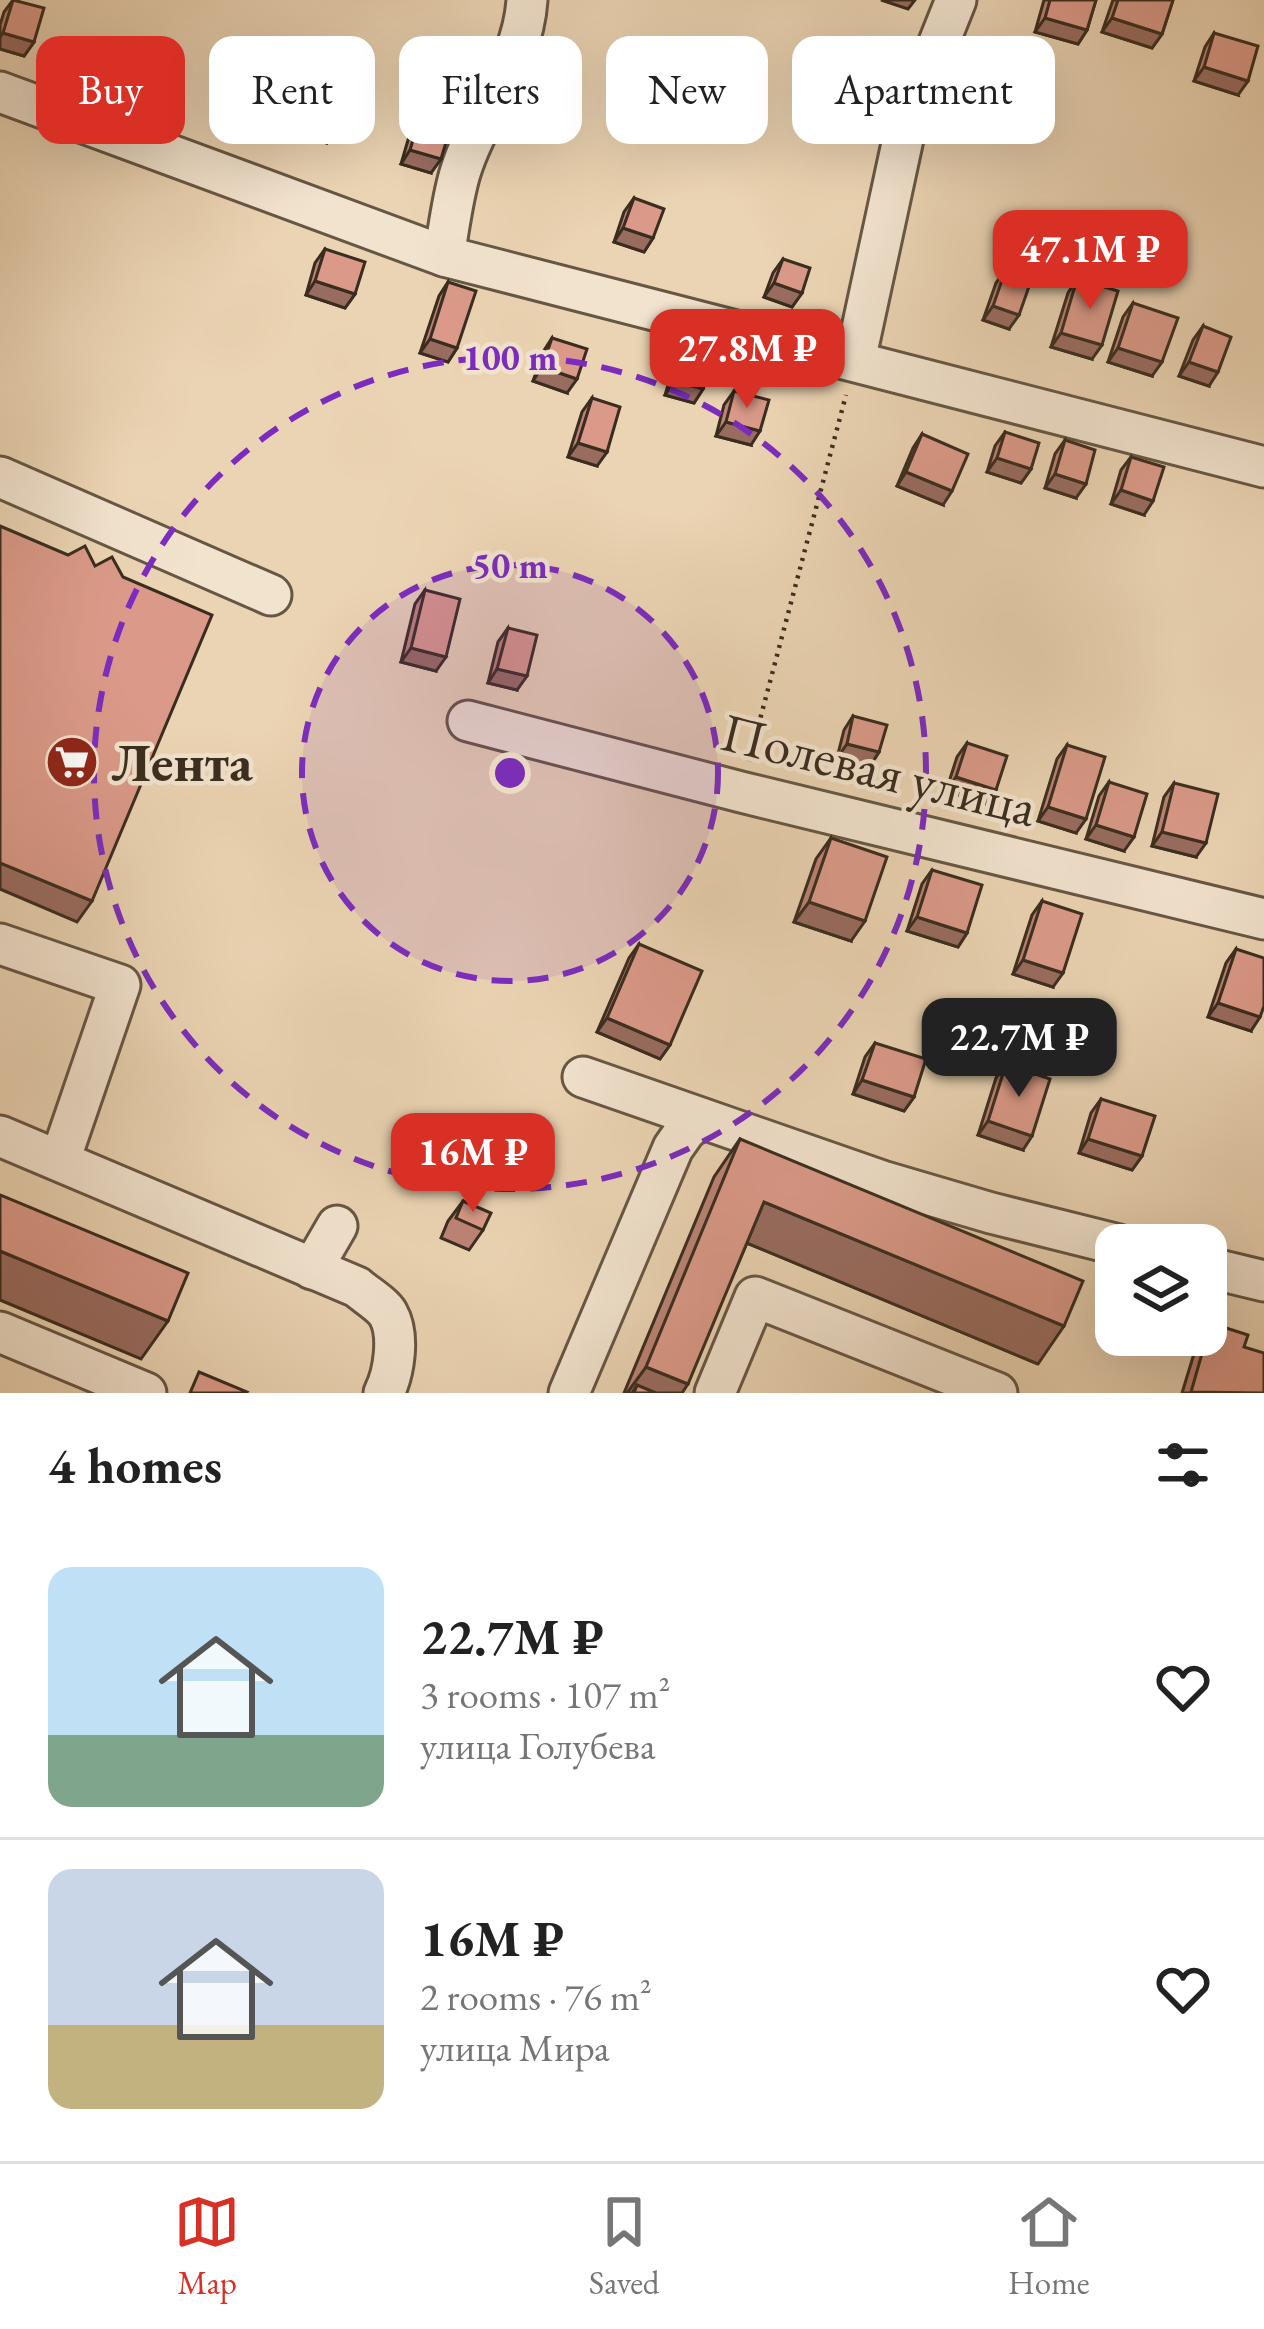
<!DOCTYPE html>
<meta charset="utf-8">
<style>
body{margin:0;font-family:"EB Garamond",serif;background:#f6f6f6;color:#222;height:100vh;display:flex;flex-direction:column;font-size:45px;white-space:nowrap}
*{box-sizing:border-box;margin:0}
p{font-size:39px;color:#767676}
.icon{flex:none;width:66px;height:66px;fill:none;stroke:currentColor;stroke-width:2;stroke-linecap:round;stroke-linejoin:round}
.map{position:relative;height:1393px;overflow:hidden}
.panel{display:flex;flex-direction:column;background:#fff;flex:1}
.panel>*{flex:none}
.guide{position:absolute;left:36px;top:36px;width:1194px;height:108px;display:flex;gap:24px}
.fabs{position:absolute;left:1095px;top:1224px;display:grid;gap:24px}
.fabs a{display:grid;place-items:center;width:132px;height:132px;border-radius:24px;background:#fff;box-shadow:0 12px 48px #0002;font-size:60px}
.price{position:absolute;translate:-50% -102px;padding:0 27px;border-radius:24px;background:#d93025;color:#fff;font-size:39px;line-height:78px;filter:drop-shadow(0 3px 6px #0008)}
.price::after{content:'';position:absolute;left:50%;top:72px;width:36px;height:27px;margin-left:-18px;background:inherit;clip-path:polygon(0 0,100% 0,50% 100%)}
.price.active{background:#222;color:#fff}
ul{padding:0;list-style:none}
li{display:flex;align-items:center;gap:36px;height:300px;padding:0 48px}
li+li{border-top:3px solid #e0e0e0}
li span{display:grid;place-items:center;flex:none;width:336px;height:240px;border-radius:24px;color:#555}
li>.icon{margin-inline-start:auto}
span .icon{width:144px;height:144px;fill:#fffc;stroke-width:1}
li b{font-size:51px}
h2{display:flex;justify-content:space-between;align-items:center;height:144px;padding:0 48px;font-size:51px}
.tag{padding:0 42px;border-radius:24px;background:#fff;box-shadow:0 12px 48px #0002;font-size:42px;line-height:108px}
.tag.active{background:#d93025;color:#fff}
.tabs{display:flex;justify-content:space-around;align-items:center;height:168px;border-top:3px solid #e0e0e0;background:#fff;font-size:33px;color:#767676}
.tabs a{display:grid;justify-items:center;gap:6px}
.tabs .active{color:#d93025}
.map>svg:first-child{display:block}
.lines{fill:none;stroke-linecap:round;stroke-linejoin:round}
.minor-casing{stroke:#665744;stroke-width:45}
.path{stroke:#3a2d1f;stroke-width:4.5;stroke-dasharray:3 6;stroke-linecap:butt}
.minor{stroke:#f2e3ce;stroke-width:39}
.wall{fill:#bc8476;stroke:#3a2d1f;stroke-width:3}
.shaded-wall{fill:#996c60;stroke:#3a2d1f;stroke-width:3}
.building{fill:#db9a89;stroke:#3a2d1f;stroke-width:3}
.ring{fill:none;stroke:#7b2cbf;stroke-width:6;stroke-dasharray:21 15}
.labels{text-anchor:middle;stroke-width:9;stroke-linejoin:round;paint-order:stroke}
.poi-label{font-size:54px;font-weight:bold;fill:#3a2d1f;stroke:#f2e3ce;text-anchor:start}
.street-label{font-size:54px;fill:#3a2d1f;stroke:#f2e3ce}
.centre{fill:#7b2cbf;stroke:#f2e3ce;stroke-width:6}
.ring-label{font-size:36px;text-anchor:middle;font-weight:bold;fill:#7b2cbf;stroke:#f2e3ce;stroke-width:9;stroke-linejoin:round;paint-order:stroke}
</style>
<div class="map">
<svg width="1264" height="1393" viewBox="0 0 1264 1393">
<rect width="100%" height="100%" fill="#ebd4b3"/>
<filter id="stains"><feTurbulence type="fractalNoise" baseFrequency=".00167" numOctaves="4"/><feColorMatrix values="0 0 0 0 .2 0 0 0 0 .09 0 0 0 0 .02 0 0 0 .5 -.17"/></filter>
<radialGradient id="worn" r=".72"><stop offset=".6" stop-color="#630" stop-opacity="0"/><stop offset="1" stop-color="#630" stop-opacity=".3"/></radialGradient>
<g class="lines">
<g class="minor-casing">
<g id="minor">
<polyline points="0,92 444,256 1264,467"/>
<path d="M444 256C449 229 452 200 460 173 478 114 523 64 527 0"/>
<polyline points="855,361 906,125 956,0"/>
<polyline points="0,477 271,595"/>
<polyline points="468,721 741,792 1264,919"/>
<polyline points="0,944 120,985 60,1160"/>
<polyline points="583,1077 882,1181 991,1213 1119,1245"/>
<path d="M0 1136 357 1287C366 1295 382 1304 388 1314 400 1335 394 1373 384 1393"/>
<polyline points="1206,1267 1264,1281"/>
<polyline points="312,1269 337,1226"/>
<polyline points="0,1332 146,1393"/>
<polyline points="569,1393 673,1148 685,1131 699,1118"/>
<polyline points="715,1393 755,1297 997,1393"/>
</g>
</g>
<polyline class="path" points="749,761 846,395"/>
<use href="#minor" class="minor"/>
</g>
<g class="wall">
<polygon points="13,0 34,42 24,56 0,49 0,25 4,12"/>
<polygon points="1044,0 1096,0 1087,30 1078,44 1035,32"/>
<polygon points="1113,0 1173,0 1162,34 1152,48 1102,32"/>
<polygon points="1214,33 1238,95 1194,81 1205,47"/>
<polygon points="319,84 337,129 327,143 299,136 309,98"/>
<polygon points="422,109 431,173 401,164 413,123"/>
<polygon points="634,198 653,238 644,252 614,242 624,212"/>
<polygon points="325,249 355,294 345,308 306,295 315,263"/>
<polygon points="783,259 802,293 792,307 764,297 773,273"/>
<polygon points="1006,269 1009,329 983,320 996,283"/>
<polygon points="1077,279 1092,359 1051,347 1068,293"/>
<polygon points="448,282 457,348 448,362 420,353 439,296"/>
<polygon points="1133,303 1152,376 1108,362 1123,317"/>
<polygon points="1203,326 1209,386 1179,376 1193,340"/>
<polygon points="552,338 567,393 533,381 543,352"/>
<polygon points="686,345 703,389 694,403 665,395 676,359"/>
<polygon points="734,391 751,445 716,436 724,405"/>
<polygon points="592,398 597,466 568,457 582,412"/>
<polygon points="1005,432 1031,469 1021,483 987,472 995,446"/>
<polygon points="922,434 943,505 897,486 913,448"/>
<polygon points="1065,440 1076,498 1045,488 1055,454"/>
<polygon points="1131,457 1144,515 1111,504 1121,470"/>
<polygon points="425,590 436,671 401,662 415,604"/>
<polygon points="508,628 517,690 488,683 498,642"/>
<polygon points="853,716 879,752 870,766 837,758 844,730"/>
<polygon points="967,743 986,804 946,791 957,757"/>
<polygon points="1067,745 1076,833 1038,821 1057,759"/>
<polygon points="1109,782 1124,851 1086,839 1099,796"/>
<polygon points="1174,783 1196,857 1152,846 1164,797"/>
<polygon points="831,838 851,941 794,922 816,859"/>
<polygon points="932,870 967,933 958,947 907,931 922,884"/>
<polygon points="1042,901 1053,987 1013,974 1032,915"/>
<polygon points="639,944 670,1045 660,1059 597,1032 629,958"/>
<polygon points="1236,949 1251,1031 1208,1017 1226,963"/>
<polygon points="875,1043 914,1097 904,1111 853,1094 865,1057"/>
<polygon points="1006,1064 1023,1150 978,1135 996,1078"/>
<polygon points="1101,1099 1142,1156 1132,1170 1079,1153 1091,1113"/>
<polygon points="740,1139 1038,1364 747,1243 682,1393 624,1393 714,1177"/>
<polygon points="463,1201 483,1230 469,1250 441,1238 448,1221"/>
<polygon points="1223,1327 1244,1347 1264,1393 1182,1393 1193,1357 1207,1336 1215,1339"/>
</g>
<g class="shaded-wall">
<polygon points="881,0 915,0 908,9"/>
<polygon points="1045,18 1087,30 1078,44 1035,32"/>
<polygon points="1112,18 1162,34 1152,48 1102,32"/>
<polygon points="3,33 34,42 24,56 0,49 0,37"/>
<polygon points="1204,67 1248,81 1238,95 1194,81"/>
<polygon points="309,122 337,129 327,143 299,136"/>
<polygon points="410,150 441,159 431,173 401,164"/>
<polygon points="623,228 653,238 644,252 614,242"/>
<polygon points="315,281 355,294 345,308 306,295"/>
<polygon points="774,283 802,293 792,307 764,297"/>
<polygon points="993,306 1019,315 1009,329 983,320"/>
<polygon points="1061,333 1102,345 1092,359 1051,347"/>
<polygon points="430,339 457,348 448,362 420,353"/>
<polygon points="1118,348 1162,362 1152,376 1108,362"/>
<polygon points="1189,362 1218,372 1209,386 1179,376"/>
<polygon points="542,367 577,379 567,393 533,381"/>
<polygon points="675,381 703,389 694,403 665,395"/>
<polygon points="726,422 760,431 751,445 716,436"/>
<polygon points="578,443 607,452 597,466 568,457"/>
<polygon points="997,458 1031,469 1021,483 987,472"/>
<polygon points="906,472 952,491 943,505 897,486"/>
<polygon points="1055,474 1086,484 1076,498 1045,488"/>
<polygon points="1121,490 1153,501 1144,515 1111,504"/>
<polygon points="411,648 446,657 436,671 401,662"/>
<polygon points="497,669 527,676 517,690 488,683"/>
<polygon points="847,744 879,752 870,766 837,758"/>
<polygon points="956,777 996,790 986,804 946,791"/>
<polygon points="1048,807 1086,819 1076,833 1038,821"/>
<polygon points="1096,825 1134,837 1124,851 1086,839"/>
<polygon points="1162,832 1206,843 1196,857 1152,846"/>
<polygon points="0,863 92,901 77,922 0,889"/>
<polygon points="809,902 865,921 851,941 794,922"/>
<polygon points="917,917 967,933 958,947 907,931"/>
<polygon points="1023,960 1063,973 1053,987 1013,974"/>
<polygon points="1218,1003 1260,1017 1251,1031 1208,1017"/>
<polygon points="607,1018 670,1045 660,1059 597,1032"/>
<polygon points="862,1080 914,1097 904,1111 853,1094"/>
<polygon points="988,1121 1032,1136 1023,1150 978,1135"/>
<polygon points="1088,1139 1142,1156 1132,1170 1079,1153"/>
<polygon points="764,1202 1064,1326 1038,1364 737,1239"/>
<polygon points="0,1251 168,1321 141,1359 0,1300"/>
<polygon points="646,1367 688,1384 682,1393 634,1393 637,1385 632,1393 627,1393"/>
</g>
<g class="building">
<polygon points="13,0 44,8 34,42 3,33"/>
<polygon points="1050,0 1096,0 1087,30 1045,18"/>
<polygon points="1118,0 1173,0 1162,34 1112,18"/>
<polygon points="1214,33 1258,46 1248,81 1204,67"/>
<polygon points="319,84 347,92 337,129 309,122"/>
<polygon points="422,109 453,119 441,159 410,150"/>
<polygon points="634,198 664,209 653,238 623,228"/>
<polygon points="325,249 365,262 355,294 315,281"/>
<polygon points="783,259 810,268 802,293 774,283"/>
<polygon points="1006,269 1032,278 1019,315 993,306"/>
<polygon points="1077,279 1118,291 1102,345 1061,333"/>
<polygon points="448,282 476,291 457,348 430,339"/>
<polygon points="1133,303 1178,318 1162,362 1118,348"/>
<polygon points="1203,326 1231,337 1218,372 1189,362"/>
<polygon points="552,338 587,349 577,379 542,367"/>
<polygon points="686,345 714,354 703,389 675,381"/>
<polygon points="734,391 769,400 760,431 726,422"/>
<polygon points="592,398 620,407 607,452 578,443"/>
<polygon points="1005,432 1039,443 1031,469 997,458"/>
<polygon points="922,434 968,454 952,491 906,472"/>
<polygon points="1065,440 1095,450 1086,484 1055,474"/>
<polygon points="1131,457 1164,467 1153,501 1121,490"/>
<polygon points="0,526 68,555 85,546 95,566 112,557 123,577 212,615 92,901 0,863"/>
<polygon points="425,590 460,599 446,657 411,648"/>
<polygon points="508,628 537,635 527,676 497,669"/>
<polygon points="853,716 887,725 879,752 847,744"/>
<polygon points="967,743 1007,756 996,790 956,777"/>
<polygon points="1067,745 1105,757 1086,819 1048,807"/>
<polygon points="1109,782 1147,794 1134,837 1096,825"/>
<polygon points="1174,783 1218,794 1206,843 1162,832"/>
<polygon points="831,838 887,857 865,921 809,902"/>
<polygon points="932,870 982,885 967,933 917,917"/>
<polygon points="1042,901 1082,914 1063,973 1023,960"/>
<polygon points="639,944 702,971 670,1045 607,1018"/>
<polygon points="1236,949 1264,958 1264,1006 1260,1017 1218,1003"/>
<polygon points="875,1043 926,1059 914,1097 862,1080"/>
<polygon points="1006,1064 1050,1079 1032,1136 988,1121"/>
<polygon points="1101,1099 1155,1116 1142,1156 1088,1139"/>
<polygon points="740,1139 1083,1281 1064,1326 764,1202 688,1384 646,1367"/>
<polygon points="0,1195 188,1273 168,1321 0,1251"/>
<polygon points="463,1201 491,1213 483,1230 456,1218"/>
<polygon points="1223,1327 1248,1335 1244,1347 1264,1353 1264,1393 1191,1392 1207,1336 1219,1340"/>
<polygon points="199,1372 247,1392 246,1393 190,1393"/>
<polygon points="637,1385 656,1393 634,1393"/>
</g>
<circle cx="510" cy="773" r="208" fill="#7b2cbf" fill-opacity=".12"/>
<g class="ring">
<circle cx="510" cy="773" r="208"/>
<circle cx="510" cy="773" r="416"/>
</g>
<defs>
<g id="supermarket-disc" transform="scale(2.7)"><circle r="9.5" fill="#8f2418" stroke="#f2e3ce"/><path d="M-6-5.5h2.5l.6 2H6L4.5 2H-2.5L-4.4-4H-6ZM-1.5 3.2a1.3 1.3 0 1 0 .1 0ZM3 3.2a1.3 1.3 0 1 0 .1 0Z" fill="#fff"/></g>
</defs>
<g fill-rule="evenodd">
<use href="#supermarket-disc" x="72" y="762"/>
</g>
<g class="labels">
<g class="poi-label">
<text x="111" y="781">Лента</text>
</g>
<g class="street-label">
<text transform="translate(879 769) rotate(14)" y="19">Полевая улица</text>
</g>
</g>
<circle cx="510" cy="773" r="18" class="centre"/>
<g class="ring-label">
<text x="510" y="370">100 m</text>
<text x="510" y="578">50 m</text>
</g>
<rect width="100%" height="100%" filter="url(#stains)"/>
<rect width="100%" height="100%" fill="url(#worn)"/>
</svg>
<div class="fabs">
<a><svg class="icon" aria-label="layers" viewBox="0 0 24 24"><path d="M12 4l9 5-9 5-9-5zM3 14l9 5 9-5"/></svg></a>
</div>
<b class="price" style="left:1090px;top:312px">47.1M ₽</b>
<b class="price" style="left:747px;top:411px">27.8M ₽</b>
<b class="price active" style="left:1019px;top:1100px">22.7M ₽</b>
<b class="price" style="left:473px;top:1215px">16M ₽</b>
<div class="guide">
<a class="tag active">Buy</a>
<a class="tag">Rent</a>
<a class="tag">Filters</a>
<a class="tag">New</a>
<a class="tag">Apartment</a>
</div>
</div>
<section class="panel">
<h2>4 homes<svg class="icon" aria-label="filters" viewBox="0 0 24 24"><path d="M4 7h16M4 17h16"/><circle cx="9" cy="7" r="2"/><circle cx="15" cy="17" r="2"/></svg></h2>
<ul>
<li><span style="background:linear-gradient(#bfe0f5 70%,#7fa58c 0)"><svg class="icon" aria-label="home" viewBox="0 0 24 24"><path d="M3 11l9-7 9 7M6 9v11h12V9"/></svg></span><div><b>22.7M ₽</b><p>3 rooms · 107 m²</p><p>улица Голубева</p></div><svg class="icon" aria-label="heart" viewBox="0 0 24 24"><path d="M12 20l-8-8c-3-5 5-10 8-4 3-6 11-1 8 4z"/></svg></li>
<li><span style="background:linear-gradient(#c9d6e8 65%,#c2b280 0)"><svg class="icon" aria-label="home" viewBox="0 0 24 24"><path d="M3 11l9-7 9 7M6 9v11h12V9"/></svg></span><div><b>16M ₽</b><p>2 rooms · 76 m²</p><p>улица Мира</p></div><svg class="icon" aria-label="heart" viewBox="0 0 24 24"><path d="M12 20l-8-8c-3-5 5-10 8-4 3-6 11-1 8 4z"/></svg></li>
</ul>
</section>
<nav class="tabs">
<a class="active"><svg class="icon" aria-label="map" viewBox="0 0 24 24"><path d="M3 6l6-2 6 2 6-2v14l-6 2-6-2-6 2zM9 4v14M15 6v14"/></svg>Map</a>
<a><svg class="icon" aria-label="saved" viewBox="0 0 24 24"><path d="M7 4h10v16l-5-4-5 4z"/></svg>Saved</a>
<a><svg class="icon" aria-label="home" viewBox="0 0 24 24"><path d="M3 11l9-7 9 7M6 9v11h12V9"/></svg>Home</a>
</nav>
